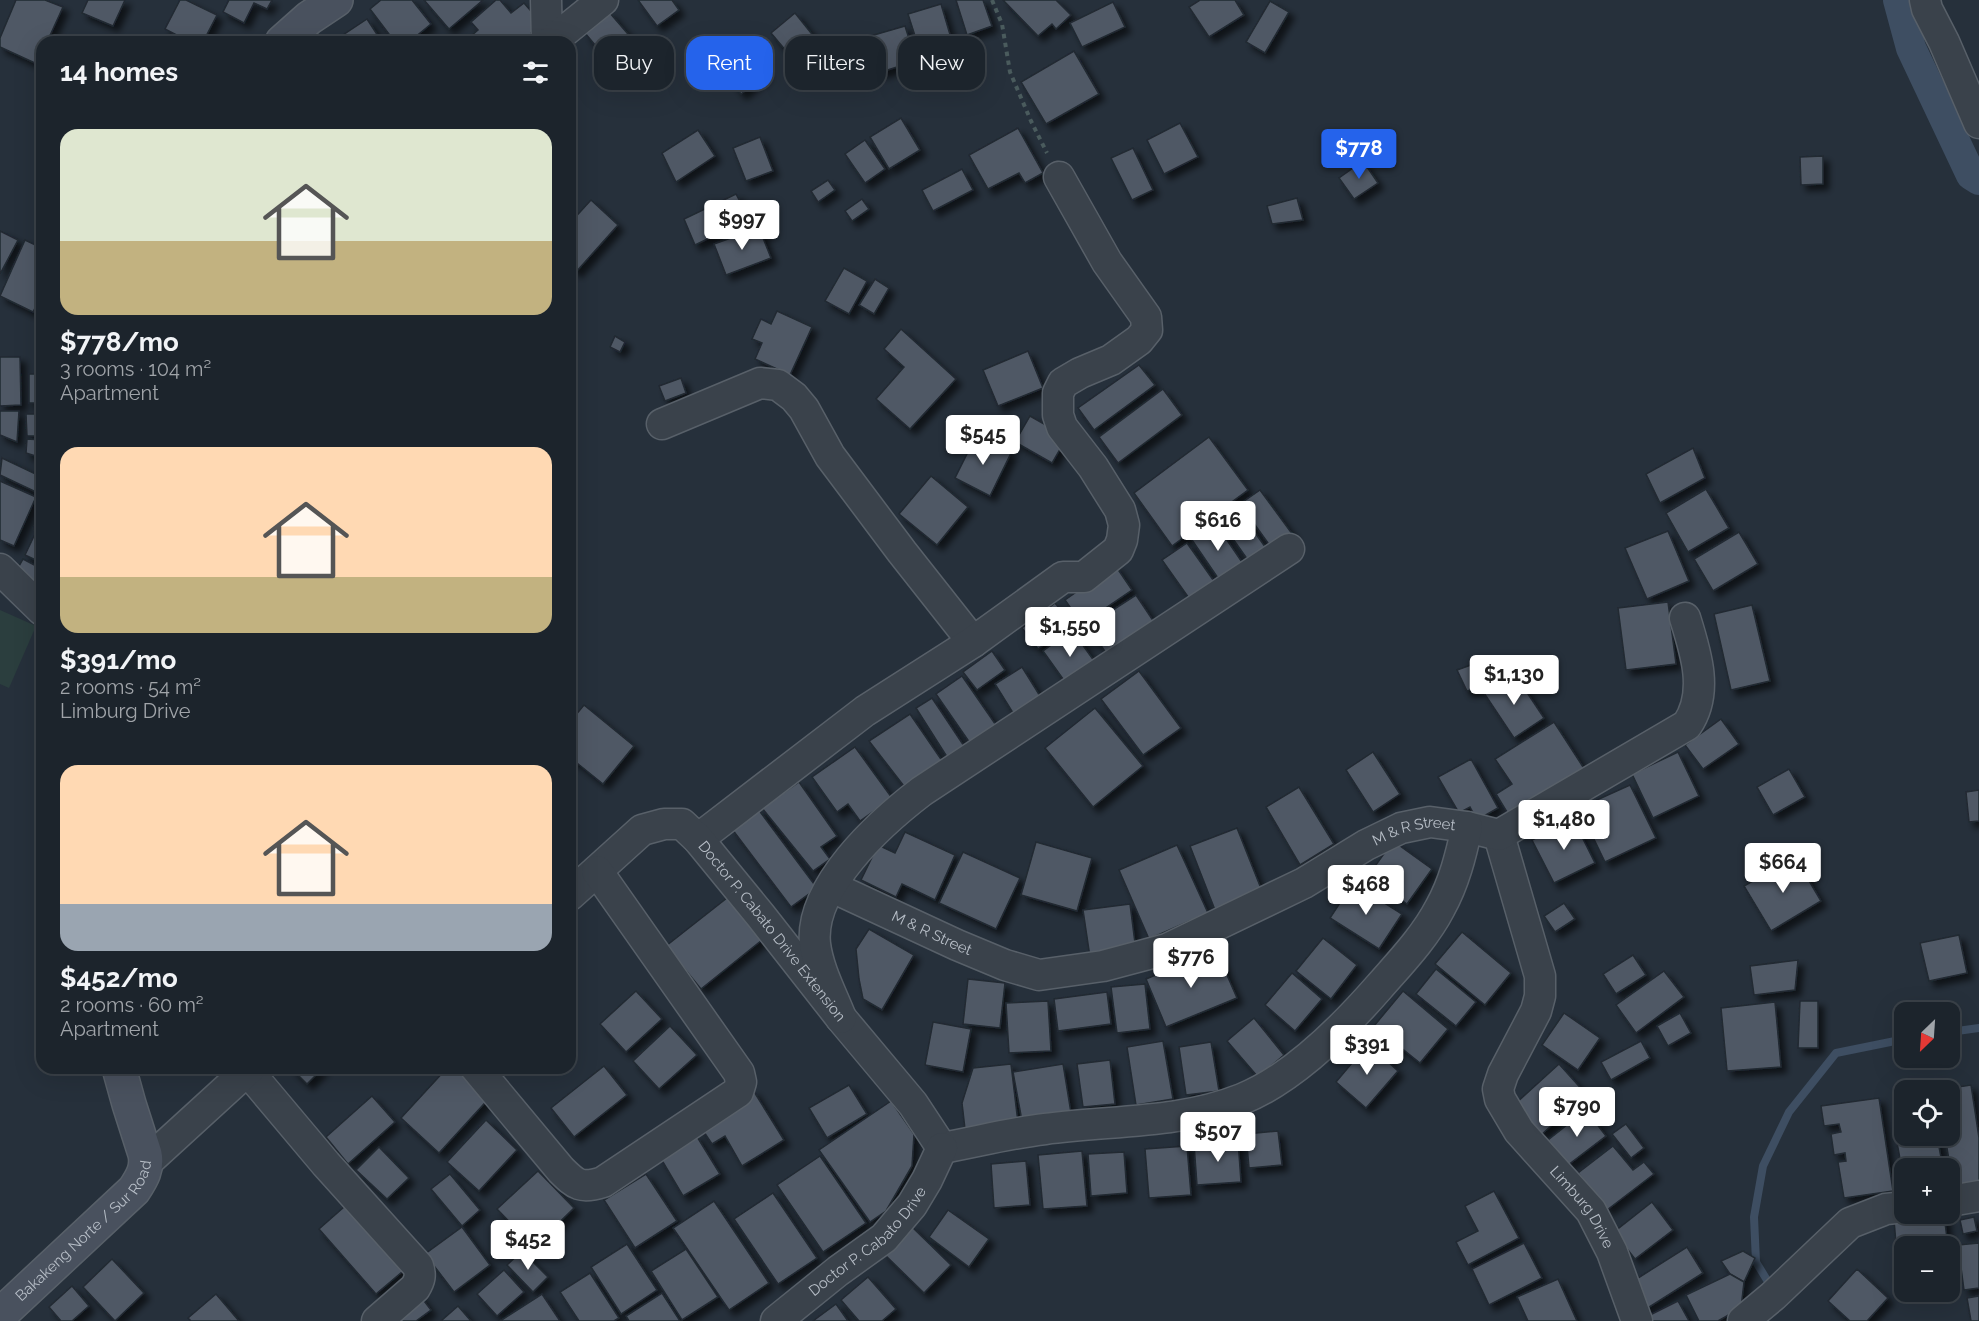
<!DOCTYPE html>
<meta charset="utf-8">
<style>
body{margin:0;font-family:Raleway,sans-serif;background:#252c34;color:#f1f3f6;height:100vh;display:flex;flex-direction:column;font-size:22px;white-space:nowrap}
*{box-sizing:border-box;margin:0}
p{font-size:20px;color:#a0a4a9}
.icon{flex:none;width:33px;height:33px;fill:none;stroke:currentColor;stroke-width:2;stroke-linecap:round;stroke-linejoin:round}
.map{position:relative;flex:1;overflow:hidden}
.details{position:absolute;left:36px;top:36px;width:540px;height:1038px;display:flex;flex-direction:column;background:#1c242c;border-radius:18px;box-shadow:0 6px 24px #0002,0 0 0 2px #3a4148}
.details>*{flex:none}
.hud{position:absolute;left:594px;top:36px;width:570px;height:54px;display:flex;gap:12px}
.needle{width:39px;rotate:205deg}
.controls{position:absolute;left:1894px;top:1002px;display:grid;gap:12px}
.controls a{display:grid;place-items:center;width:66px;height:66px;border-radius:12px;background:#1c242c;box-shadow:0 6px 24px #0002,0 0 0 2px #3a4148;font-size:30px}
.price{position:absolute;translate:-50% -51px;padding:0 14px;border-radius:6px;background:#fff;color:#222;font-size:20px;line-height:39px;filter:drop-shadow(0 2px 3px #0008)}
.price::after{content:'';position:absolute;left:50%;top:36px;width:18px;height:14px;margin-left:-9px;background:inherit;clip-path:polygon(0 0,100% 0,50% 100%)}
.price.on{background:#2563eb;color:#fff}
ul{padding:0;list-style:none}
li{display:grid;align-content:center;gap:12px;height:318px;padding:0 24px}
li span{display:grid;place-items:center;height:186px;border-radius:18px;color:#555}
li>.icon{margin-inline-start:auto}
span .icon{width:108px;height:108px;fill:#fffc;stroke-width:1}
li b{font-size:26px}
h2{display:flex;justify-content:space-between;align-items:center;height:72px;padding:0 24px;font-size:26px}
.chip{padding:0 21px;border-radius:18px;background:#1c242c;box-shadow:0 6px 24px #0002,0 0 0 2px #3a4148;font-size:21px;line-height:54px}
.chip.on{background:#2563eb;color:#fff}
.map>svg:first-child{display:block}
.green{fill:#2b3e3e}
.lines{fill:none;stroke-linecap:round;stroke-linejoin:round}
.stream{stroke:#3e4e62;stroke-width:8}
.canal{stroke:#3e4e62;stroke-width:30}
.building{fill:#505965;stroke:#212932;stroke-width:1.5;filter:url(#shadow)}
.street-casing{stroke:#586069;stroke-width:33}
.secondary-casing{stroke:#586069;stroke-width:36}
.path{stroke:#4a5b5d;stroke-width:4;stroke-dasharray:4.5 4.5;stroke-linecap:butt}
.street{stroke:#3a424b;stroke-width:30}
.secondary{stroke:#49515e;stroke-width:33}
.labels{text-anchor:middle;stroke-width:4.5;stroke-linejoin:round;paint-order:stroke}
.street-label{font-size:15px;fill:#b6bdc6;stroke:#1f2730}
</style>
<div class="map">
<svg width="1979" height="1321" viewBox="0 0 1979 1321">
<defs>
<filter id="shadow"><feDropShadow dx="5.5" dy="5.5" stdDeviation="3" flood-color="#0009"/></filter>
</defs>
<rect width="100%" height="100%" fill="#26303b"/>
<polygon class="green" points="0,610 36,626 9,688 0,684"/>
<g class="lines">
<g class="stream">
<polyline points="1950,1032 1979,1028"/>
<polyline points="1770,1285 1756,1262 1754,1217 1763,1166 1789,1112 1836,1053 1905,1039"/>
</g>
<polyline class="canal" points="1898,0 1911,48 1971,175 1979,180"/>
</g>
<g class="building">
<polygon points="16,0 45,0 63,7 47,42 42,42 42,53 37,64 0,47 0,38"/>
<polygon points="88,0 125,0 113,26 82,13"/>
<polygon points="180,0 186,0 217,15 203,42 190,42 165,29"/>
<polygon points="229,0 272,0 267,9 254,3 244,23 223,12"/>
<polygon points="381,0 412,0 431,24 409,42 395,42 370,9"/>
<polygon points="424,0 483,0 449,29"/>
<polygon points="496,0 500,0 511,13 524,3 542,24 531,33 537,41 475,42 470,37 478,30 471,22"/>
<polygon points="638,0 672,0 679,10 657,26"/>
<polygon points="956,0 983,0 992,26 967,35"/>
<polygon points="1003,0 1056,0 1071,15 1056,29 1052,24 1038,36"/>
<polygon points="1200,0 1235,0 1244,15 1209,37 1189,7"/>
<polygon points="1270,1 1289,12 1265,53 1246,42"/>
<polygon points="1113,2 1125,27 1082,47 1070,23"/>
<polygon points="941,4 956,55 924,64 908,14"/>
<polygon points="609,12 640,48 616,70 585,33"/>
<polygon points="795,13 815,38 792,58 771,33"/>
<polygon points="367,19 382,42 339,42 337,39"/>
<polygon points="905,26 916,61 878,73 867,37"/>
<polygon points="744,45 766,74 741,94 719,65"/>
<polygon points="1074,51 1099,94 1046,124 1021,82"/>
<polygon points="901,118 920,150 889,169 870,137"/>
<polygon points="1180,123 1198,157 1164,174 1147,140"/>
<polygon points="1018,128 1043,173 1025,183 1019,173 988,189 969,155"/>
<polygon points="698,130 715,156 676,182 662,153"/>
<polygon points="760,137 773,171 746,181 733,148"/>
<polygon points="865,140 885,169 865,183 845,154"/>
<polygon points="1133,148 1153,190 1132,200 1111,158"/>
<polygon points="1823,156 1823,184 1801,185 1800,157"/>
<polygon points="1363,161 1378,183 1354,199 1339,178"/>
<polygon points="962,169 973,190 933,211 922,190"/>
<polygon points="828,180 835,190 818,202 811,191"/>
<polygon points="736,194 749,219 695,245 684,219"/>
<polygon points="1297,198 1303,220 1272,224 1267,206"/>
<polygon points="862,199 869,209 852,221 845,211"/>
<polygon points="591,200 618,225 576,272 570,267 570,223"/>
<polygon points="759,228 771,258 726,275 714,244"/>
<polygon points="0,231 18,240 0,274"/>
<polygon points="25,240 42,248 42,294 33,312 0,296"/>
<polygon points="844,268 867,281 849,314 825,301"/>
<polygon points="875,279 889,288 874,314 859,305"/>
<polygon points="777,311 812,327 790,375 755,359 762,343 752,339 761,319 771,324"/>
<polygon points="901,329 956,379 910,429 876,399 904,367 884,349"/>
<polygon points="615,336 625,342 620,352 610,347"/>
<polygon points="1028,351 1043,388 998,406 983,370"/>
<polygon points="0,357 20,357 21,405 0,406"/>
<polygon points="1139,365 1155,385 1094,430 1078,408"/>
<rect x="29" y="374" width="13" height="29"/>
<polygon points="681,378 686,393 665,401 659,386"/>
<polygon points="1163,389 1182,415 1118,463 1099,437"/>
<polygon points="0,411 19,411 17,442 0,435"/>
<polygon points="26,414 42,414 42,436 27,436"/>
<polygon points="1030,416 1067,437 1052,463 1015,442"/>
<polygon points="976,436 1011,453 990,496 955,478"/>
<polygon points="1209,437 1248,490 1172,546 1134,493"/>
<polygon points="27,439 42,440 42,458 26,453"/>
<polygon points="1693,448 1705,478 1660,503 1646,474"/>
<polygon points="2,458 42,477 36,492 0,475"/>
<polygon points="931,476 968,507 937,545 899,514"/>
<polygon points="0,481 36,497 14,546 0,540"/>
<polygon points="1706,489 1729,528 1688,552 1666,513"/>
<polygon points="1260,490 1293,535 1273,550 1240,504"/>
<polygon points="1237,507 1268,551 1250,563 1219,519"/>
<polygon points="42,509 42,533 33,529"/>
<polygon points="1216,524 1244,565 1220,581 1192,540"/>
<polygon points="1668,531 1689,581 1647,599 1625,548"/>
<polygon points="1739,532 1758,564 1713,591 1694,559"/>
<polygon points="34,536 42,539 42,563 25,555"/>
<polygon points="1187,543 1216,584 1191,601 1162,560"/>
<polygon points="23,559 42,569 42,594 12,579"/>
<polygon points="1115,565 1132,590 1082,624 1065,600"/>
<polygon points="1136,595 1156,625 1108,656 1088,626"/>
<polygon points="1668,602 1676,664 1626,670 1618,608"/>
<polygon points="1055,603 1072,624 1038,649 1022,628"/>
<polygon points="1752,605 1770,681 1731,690 1714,614"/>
<polygon points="1072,630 1097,665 1068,686 1043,651"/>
<polygon points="992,651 1005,670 977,690 963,672"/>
<polygon points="1482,661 1497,684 1467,691 1457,670"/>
<polygon points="1022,667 1045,704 1018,721 995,684"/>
<polygon points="1139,671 1181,728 1143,755 1101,699"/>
<polygon points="1514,673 1544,718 1514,738 1484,693"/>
<polygon points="962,676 998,728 972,746 936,694"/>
<polygon points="932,698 966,749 949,760 916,708"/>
<polygon points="584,705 634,746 603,784 572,759 570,762 570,722"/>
<polygon points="1095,708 1143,766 1093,807 1045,748"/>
<polygon points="910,714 945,765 907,790 869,741"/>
<polygon points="1721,719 1739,744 1703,769 1685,745"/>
<polygon points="1554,722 1585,770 1510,817 1496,794 1512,784 1495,759"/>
<polygon points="855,747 892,798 860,821 848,804 837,812 812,777"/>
<polygon points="1373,752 1400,794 1373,812 1346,770"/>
<polygon points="1678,752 1699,796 1653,818 1632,774"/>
<polygon points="1471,759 1498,808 1477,820 1470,807 1459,813 1438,777"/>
<polygon points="1789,769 1805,797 1773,815 1757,787"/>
<polygon points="799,782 837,836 821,847 830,859 813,871 762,808"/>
<polygon points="1630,785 1656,838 1605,862 1579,808"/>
<polygon points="1299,787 1334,844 1300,865 1266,807"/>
<polygon points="1979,790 1979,821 1969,822 1966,792"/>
<polygon points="758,809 817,888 791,907 732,829"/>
<polygon points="1573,819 1595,863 1554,883 1532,840"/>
<polygon points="1237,828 1262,891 1215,910 1190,846"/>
<polygon points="905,832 955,855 935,900 902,884 896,897 861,880 878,845 895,853"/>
<polygon points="1393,841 1432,869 1407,904 1368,876"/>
<polygon points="1036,842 1092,858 1077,911 1021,895"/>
<polygon points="1177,845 1208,913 1149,939 1119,870"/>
<polygon points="963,852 1020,878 996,929 939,903"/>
<polygon points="1795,857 1821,901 1771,931 1744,886"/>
<polygon points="1353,883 1402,914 1379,949 1330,918"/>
<polygon points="727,898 762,940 701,989 666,946"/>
<polygon points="1564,903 1575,919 1555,932 1544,916"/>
<polygon points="1130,904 1136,951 1090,957 1083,910"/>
<polygon points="869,929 914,955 882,1010 863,999 859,979 856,949"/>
<polygon points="1462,932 1511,973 1485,1005 1435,964"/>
<polygon points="1959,935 1967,973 1929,981 1920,943"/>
<polygon points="1323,938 1357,965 1331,999 1296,971"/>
<polygon points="1216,950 1237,998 1166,1027 1146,979"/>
<polygon points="1633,955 1646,975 1616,994 1603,974"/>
<polygon points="1798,960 1795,990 1754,995 1750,966"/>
<polygon points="1436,969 1476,1002 1456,1026 1416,994"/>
<polygon points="1664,971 1684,997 1636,1033 1616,1005"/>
<polygon points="1292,973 1322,999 1295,1031 1265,1005"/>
<polygon points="968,979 1005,983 1000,1028 963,1024"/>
<polygon points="1145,984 1150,1029 1117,1033 1111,987"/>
<polygon points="636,991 662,1019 626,1052 600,1024"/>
<polygon points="1403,991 1448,1029 1420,1063 1374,1026"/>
<polygon points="1107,992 1111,1024 1058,1031 1054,999"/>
<polygon points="1048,1001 1051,1051 1009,1053 1006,1003"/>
<polygon points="1800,1001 1818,1001 1818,1048 1798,1048"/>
<polygon points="1775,1002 1781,1067 1727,1071 1721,1008"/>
<polygon points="1564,1013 1600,1038 1578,1070 1542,1045"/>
<polygon points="1680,1013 1691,1033 1668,1046 1657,1026"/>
<polygon points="1254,1018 1284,1055 1258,1077 1227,1041"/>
<polygon points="933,1022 971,1029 963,1072 925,1065"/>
<polygon points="670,1026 697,1055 659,1089 633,1061"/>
<polygon points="1375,1030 1398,1047 1390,1057 1368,1040"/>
<polygon points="1163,1041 1173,1099 1136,1105 1127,1047"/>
<polygon points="1641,1041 1650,1058 1611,1080 1601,1062"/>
<polygon points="1211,1042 1219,1091 1186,1095 1179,1047"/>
<polygon points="1368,1044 1398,1071 1366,1108 1336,1082"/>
<polygon points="1110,1060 1115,1104 1083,1107 1077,1064"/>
<polygon points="1011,1064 1018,1123 965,1129 962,1103 973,1068"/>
<polygon points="1063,1064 1071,1113 1022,1121 1013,1072"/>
<polygon points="1559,1064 1586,1094 1541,1135 1514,1105"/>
<polygon points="604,1066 627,1095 574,1137 551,1108"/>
<polygon points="291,1068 323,1068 307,1084"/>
<polygon points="447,1068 465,1068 493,1094 439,1153 401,1118"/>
<polygon points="849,1085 867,1114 827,1138 809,1108"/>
<polygon points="1971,1085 1979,1138 1979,1186 1954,1190 1945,1136 1950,1136 1950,1090 1938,1090"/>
<polygon points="753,1090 784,1140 742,1166 725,1136 712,1144 698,1123"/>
<polygon points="372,1096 395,1122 348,1164 326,1137"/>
<polygon points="1879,1098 1893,1191 1844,1198 1838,1162 1846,1161 1845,1153 1834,1155 1831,1134 1841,1132 1839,1124 1824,1126 1821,1106"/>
<polygon points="891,1101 914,1134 912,1166 886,1211 870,1222 819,1150"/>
<polygon points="1586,1110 1606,1136 1568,1165 1548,1140"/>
<polygon points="1905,1119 1905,1136 1937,1136 1943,1168 1905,1168 1905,1186 1893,1121"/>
<polygon points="486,1120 517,1150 479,1191 447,1162"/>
<polygon points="1626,1124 1644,1148 1631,1158 1612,1134"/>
<polygon points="1278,1131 1282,1165 1249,1168 1246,1134"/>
<polygon points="696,1135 720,1174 683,1196 660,1157"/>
<polygon points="1238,1140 1241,1182 1197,1185 1194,1144"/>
<polygon points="1187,1146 1191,1195 1149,1198 1145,1149"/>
<polygon points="1613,1146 1633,1170 1644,1162 1654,1174 1607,1210 1578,1173"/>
<polygon points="379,1147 409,1178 387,1199 356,1170"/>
<polygon points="1082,1151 1087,1206 1043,1209 1038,1155"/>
<polygon points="1124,1152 1127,1193 1091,1196 1088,1154"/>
<polygon points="820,1156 866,1223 823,1252 777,1185"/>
<polygon points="1026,1161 1030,1205 994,1208 991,1164"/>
<polygon points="538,1171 574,1208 534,1247 497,1209"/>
<polygon points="450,1174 480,1210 462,1226 431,1189"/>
<polygon points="646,1174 677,1221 635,1248 604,1200"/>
<polygon points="1494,1191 1519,1238 1468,1265 1456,1242 1478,1231 1465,1206"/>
<polygon points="773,1193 817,1258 778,1284 734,1219"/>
<polygon points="352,1200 409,1266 376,1294 319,1229"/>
<polygon points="714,1201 769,1283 729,1310 673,1228"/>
<polygon points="1652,1202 1673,1230 1635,1259 1614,1232"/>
<polygon points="948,1210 989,1239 969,1267 929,1237"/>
<polygon points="1944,1215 1948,1246 1905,1246 1905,1254 1897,1255 1894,1220"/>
<polygon points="1974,1217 1977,1231 1963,1234 1960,1220"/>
<polygon points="911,1226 951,1265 924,1293 883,1253"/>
<polygon points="462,1227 490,1265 454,1292 425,1254"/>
<polygon points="1524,1243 1542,1278 1489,1305 1472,1269"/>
<polygon points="1979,1243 1979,1288 1964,1290 1958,1245"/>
<polygon points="627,1244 657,1290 621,1314 591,1267"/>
<polygon points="1687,1247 1703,1273 1643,1311 1627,1285"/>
<polygon points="686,1249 718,1297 682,1320 651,1271"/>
<polygon points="522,1251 548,1277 533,1292 507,1265"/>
<polygon points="1743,1251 1755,1258 1744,1282 1730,1274 1721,1261"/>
<polygon points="112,1259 144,1293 115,1321 83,1287"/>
<polygon points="1857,1269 1888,1298 1867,1321 1850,1321 1828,1301"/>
<polygon points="504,1270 524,1292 497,1316 477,1294"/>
<polygon points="590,1273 619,1318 614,1321 579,1321 560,1292"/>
<polygon points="1730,1274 1744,1282 1741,1308 1718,1321 1699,1321 1686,1295"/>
<polygon points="868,1277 896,1309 882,1321 859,1321 841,1300"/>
<polygon points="1558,1279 1577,1321 1528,1321 1517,1297"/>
<polygon points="72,1286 89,1306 72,1321 61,1321 49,1307"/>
<polygon points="418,1293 431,1310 416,1321 392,1321"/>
<polygon points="662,1293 680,1321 629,1321 626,1316"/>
<polygon points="216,1294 239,1321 191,1321 188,1318"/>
<polygon points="542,1294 560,1321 500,1321"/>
<polygon points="1979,1296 1979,1321 1971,1321 1967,1298"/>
<polygon points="1678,1301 1689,1321 1643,1321 1642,1319"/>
<polygon points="836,1304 848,1321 813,1321"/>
<polygon points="458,1306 471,1321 441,1321"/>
</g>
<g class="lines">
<g class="street-casing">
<g id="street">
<polyline points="546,0 547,42"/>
<polyline points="1925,0 1927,9 1944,42 1979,123"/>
<polyline points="551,42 603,0"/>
<polyline points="662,424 760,383 778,385 794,397 804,409 830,456 902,552 973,642"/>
<polyline points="0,569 42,610"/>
<path id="s1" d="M1499 835 1540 976V996L1536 1011 1503 1074 1498 1089 1500 1099 1519 1131 1591 1211 1612 1252 1637 1321"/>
<polyline points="698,839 865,711 973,642 1063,577 1084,577 1118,550 1122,540 1124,525 1120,510 1093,467 1062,427 1058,415 1058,393 1063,383 1080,373 1111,360 1139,340 1147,330 1146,317 1107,262 1059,177"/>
<path id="s2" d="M832 887 957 945 1005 965 1039 975 1103 966 1167 949 1304 883 1366 845 1401 828 1430 822 1467 827 1499 835 1687 725C1709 693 1696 653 1685 618"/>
<path id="s3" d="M570 895 642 830 664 824H682L698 839 761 916 841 1018 913 1104 942 1148"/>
<path d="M841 1018C832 995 818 969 815 944 809 887 880 823 922 791L1289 549"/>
<path d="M476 1068 561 1170C576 1185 581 1189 603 1182L738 1092 741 1082 739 1073 597 871"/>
<path d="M247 1070 326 1164 418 1266C421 1275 420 1280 415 1288L377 1321"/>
<path d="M942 1148C976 1142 1010 1133 1045 1129 1111 1120 1179 1124 1242 1099 1292 1079 1344 1027 1379 987 1400 963 1425 937 1440 908 1454 883 1461 855 1467 827"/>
<polyline points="147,1162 250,1068"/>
<polyline points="1950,1201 1979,1196"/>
<path id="s4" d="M776 1321 838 1271 884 1238 912 1205 927 1180 942 1148"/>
<polyline points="1743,1321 1773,1296 1850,1223 1886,1209 1905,1207"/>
</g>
</g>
<g class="secondary-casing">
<g id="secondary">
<polyline points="282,42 309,18 336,0"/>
<path id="s5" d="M0 1315 134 1190C142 1178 148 1168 145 1154L129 1104 119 1068"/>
</g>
</g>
<polyline class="path" points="992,0 1002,24 1010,72 1031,121 1047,153"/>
<use href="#street" class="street"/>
<use href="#secondary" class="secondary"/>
</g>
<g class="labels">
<g class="street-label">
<text dy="5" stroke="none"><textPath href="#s2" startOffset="632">M &amp; R Street</textPath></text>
<text dy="5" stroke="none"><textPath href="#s3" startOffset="278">Doctor P. Cabato Drive Extension</textPath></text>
<text dy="5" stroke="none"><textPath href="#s2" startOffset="110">M &amp; R Street</textPath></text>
<text dy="5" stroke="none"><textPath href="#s1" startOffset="416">Limburg Drive</textPath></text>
<text dy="5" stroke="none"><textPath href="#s5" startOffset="120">Bakakeng Norte / Sur Road</textPath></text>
<text dy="5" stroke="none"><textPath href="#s4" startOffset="122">Doctor P. Cabato Drive</textPath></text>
</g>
</g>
</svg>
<div class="controls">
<a><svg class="needle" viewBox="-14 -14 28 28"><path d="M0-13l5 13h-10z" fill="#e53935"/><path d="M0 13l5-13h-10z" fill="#a0a4a9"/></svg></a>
<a><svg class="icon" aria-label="locate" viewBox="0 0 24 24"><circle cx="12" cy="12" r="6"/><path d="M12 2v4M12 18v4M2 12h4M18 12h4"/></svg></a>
<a>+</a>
<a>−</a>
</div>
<b class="price on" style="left:1359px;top:180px">$778</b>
<b class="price" style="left:742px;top:251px">$997</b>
<b class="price" style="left:983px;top:466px">$545</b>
<b class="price" style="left:1218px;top:552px">$616</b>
<b class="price" style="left:1070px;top:658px">$1,550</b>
<b class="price" style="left:1514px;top:706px">$1,130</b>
<b class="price" style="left:1564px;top:851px">$1,480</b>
<b class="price" style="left:1783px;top:894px">$664</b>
<b class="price" style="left:1366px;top:916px">$468</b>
<b class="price" style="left:1191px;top:989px">$776</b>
<b class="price" style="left:1367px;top:1076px">$391</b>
<b class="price" style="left:1577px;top:1138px">$790</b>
<b class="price" style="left:1218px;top:1163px">$507</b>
<b class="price" style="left:528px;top:1271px">$452</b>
<div class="hud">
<a class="chip">Buy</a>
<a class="chip on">Rent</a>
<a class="chip">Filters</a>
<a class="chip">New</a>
</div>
<section class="details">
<h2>14 homes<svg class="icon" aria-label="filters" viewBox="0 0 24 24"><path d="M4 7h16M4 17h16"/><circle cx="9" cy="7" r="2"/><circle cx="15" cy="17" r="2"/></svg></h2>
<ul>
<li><span style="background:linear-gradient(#dfe7d0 60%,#c2b280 0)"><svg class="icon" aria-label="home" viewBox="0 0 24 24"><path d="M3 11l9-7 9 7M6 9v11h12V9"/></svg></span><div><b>$778/mo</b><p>3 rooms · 104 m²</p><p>Apartment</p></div></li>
<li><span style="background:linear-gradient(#ffd9b3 70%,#c2b280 0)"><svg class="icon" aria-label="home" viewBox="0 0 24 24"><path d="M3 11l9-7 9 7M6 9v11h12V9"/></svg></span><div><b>$391/mo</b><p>2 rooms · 54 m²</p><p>Limburg Drive</p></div></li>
<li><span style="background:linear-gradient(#ffd9b3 75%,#9aa5b1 0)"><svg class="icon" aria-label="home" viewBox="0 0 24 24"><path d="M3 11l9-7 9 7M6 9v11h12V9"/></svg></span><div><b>$452/mo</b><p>2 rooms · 60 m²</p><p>Apartment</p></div></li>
</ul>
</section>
</div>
